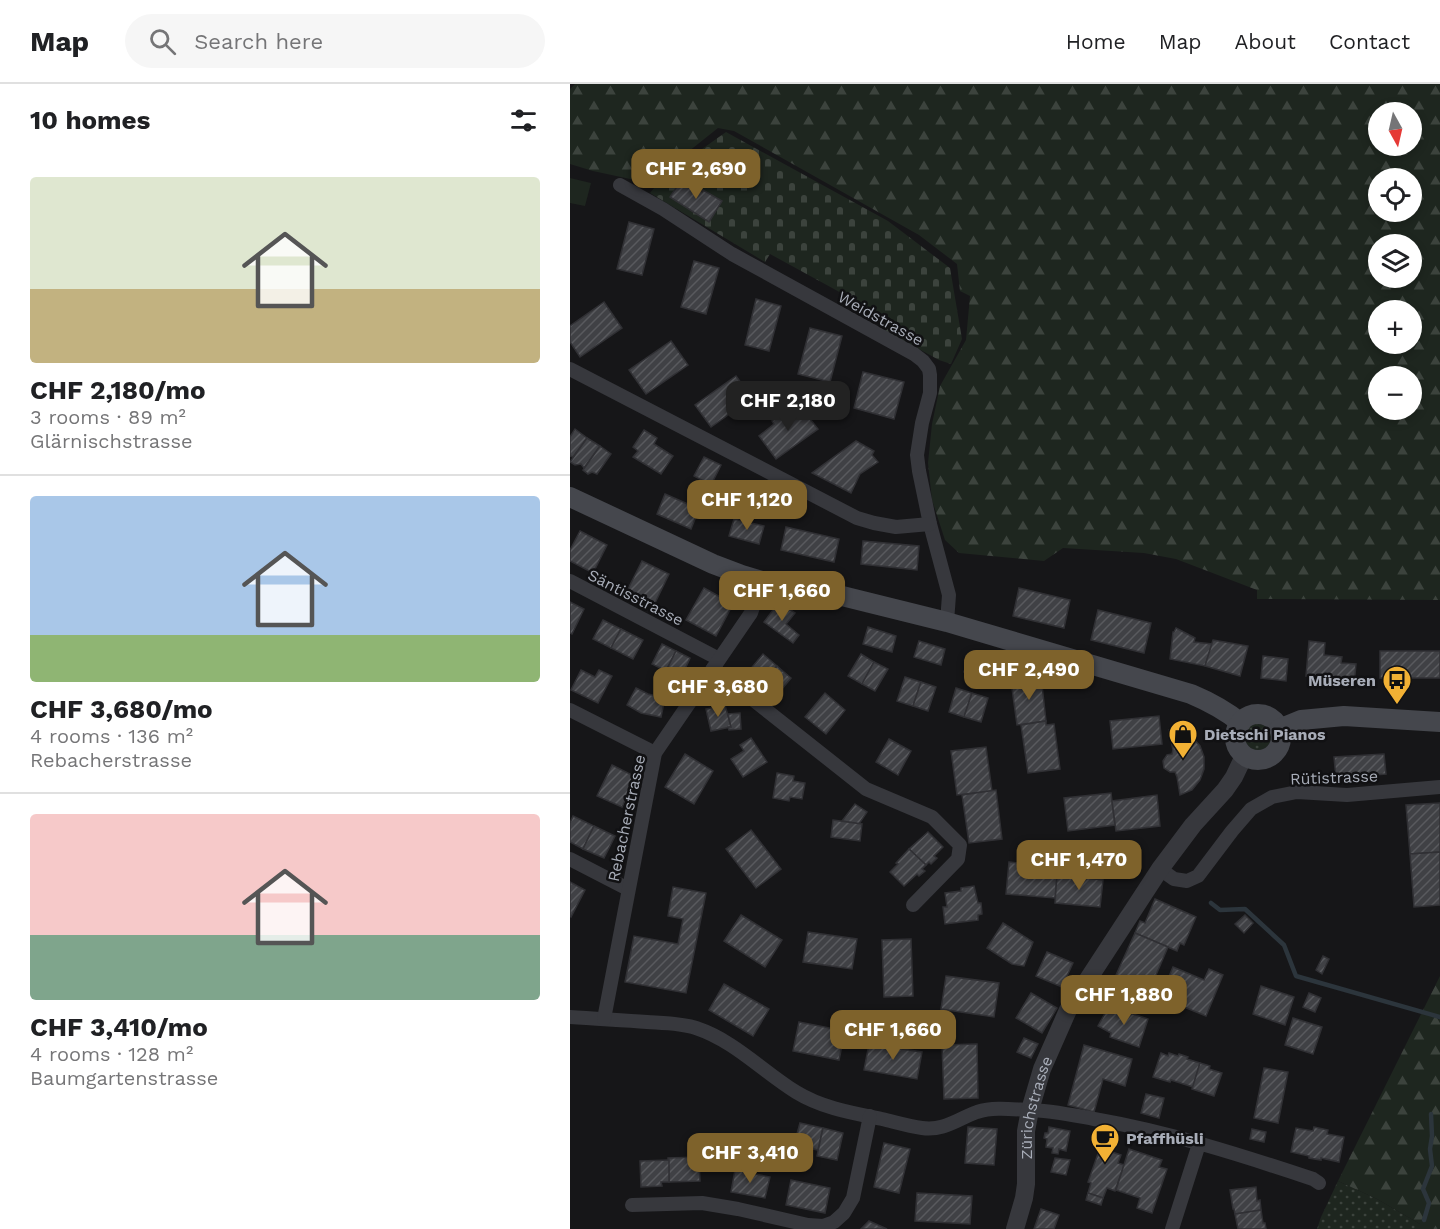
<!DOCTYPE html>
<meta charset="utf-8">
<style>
body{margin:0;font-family:"Work Sans",sans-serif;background:#f6f6f6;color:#202124;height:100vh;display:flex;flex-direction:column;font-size:22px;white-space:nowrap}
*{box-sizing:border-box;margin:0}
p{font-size:20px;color:#757577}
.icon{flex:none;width:33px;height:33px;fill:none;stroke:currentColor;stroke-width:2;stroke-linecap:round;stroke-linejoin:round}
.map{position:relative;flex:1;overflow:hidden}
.panel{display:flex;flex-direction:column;background:#fff;width:570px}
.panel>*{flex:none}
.needle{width:39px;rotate:172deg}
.tools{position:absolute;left:798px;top:18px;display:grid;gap:12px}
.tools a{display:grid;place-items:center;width:54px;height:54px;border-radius:50%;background:#fff;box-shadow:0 3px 9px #0003;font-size:30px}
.price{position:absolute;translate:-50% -51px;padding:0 14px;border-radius:12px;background:#7e622b;color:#fff;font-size:20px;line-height:39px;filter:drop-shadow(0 2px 3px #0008)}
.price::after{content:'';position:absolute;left:50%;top:36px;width:18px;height:14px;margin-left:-9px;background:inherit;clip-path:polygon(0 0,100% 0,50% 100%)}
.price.current{background:#222;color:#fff}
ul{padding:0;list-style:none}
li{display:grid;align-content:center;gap:12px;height:318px;padding:0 30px}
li+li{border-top:2px solid #e0e0e0}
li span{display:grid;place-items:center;height:186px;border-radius:6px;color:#555}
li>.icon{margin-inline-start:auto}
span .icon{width:108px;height:108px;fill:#fffc;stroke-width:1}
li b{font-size:26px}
h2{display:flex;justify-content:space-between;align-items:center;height:72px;padding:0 30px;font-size:26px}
header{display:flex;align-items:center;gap:36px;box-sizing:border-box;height:84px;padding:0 30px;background:#fff;border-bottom:2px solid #e0e0e0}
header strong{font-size:28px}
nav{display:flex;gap:33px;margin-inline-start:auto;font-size:21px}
.search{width:420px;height:54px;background:#f6f6f6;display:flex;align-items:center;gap:15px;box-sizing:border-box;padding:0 21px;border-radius:33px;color:#757577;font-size:22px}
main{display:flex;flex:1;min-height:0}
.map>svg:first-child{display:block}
.grass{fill:url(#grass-dots)}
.forest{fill:url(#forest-firs);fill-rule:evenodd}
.cemetery{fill:url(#cemetery-stones)}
.park{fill:#1e261f}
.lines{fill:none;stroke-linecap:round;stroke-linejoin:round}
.stream{stroke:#2c353c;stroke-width:4.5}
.building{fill:url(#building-hatch);stroke:#303034;stroke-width:1.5}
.minor{stroke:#37383d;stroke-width:14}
.tertiary{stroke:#37383d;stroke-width:18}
.secondary{stroke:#45474d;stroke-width:20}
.labels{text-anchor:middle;stroke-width:5;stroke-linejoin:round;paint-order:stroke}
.street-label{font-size:16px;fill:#a8adb8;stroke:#111113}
.poi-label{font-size:16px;font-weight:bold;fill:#a8adb8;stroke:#111113;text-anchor:start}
</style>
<header>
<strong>Map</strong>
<div class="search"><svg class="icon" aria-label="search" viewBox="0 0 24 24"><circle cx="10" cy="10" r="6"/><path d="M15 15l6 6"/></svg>Search here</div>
<nav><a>Home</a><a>Map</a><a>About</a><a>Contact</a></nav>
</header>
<main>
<section class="panel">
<h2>10 homes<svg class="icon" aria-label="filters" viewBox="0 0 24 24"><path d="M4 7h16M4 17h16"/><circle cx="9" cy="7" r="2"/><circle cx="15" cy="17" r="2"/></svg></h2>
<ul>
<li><span style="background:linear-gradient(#dfe7d0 60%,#c2b280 0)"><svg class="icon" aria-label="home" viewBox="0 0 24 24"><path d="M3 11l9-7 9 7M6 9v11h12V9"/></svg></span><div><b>CHF 2,180/mo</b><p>3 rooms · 89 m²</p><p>Glärnischstrasse</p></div></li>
<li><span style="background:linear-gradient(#a9c7e8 75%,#8fb573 0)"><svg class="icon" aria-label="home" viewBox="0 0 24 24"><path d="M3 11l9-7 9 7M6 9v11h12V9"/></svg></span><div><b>CHF 3,680/mo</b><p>4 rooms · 136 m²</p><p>Rebacherstrasse</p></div></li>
<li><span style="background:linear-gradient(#f6c9c9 65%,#7fa58c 0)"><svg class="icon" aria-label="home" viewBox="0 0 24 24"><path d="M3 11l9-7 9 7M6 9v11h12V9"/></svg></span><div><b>CHF 3,410/mo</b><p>4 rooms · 128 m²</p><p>Baumgartenstrasse</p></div></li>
</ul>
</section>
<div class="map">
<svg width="870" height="1145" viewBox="0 0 870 1145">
<defs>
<pattern id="grass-dots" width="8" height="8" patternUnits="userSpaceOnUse" patternTransform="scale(1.5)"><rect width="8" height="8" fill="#1e261f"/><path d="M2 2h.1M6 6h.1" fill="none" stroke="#3c433d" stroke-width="1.8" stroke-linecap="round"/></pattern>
<pattern id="forest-firs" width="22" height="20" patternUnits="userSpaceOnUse" patternTransform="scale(1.5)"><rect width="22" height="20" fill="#1e261f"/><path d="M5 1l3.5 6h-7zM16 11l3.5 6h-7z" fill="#3c433d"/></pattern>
<pattern id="cemetery-stones" width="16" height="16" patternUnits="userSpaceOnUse" patternTransform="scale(1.5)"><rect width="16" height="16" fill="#1e261f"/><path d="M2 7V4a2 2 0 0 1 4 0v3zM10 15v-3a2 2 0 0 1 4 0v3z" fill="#3c433d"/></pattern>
<pattern id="building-hatch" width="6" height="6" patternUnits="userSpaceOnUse" patternTransform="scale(1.5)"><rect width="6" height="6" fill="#404145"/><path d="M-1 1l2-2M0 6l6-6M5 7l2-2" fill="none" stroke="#595a5e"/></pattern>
</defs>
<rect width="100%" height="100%" fill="#161618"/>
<g class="grass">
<circle cx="688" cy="653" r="13"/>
<polygon points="768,1097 807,1115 850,1140 850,1145 747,1145 751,1133"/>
</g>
<g class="forest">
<path d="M5 0H870V516L687 515V506L606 475 574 469 493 464 474 477 389 469 375 456 362 416 358 379 362 340 370 302 396 256 400 212 390 207 387 180 349 151 164 47 148 44 79 99 23 87 0 80V5ZM808 28H842V62H808ZM808 94H842V128H808ZM808 160H842V194H808ZM808 226H842V260H808ZM808 292H842V326H808Z"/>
<polygon points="870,892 870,1145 850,1145 850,1140 807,1115 768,1097"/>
</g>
<polygon class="cemetery" points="156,48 318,137 380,184 392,255 381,280 369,276 314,246 317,234 200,170 195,178 80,109 94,92"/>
<polygon class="park" points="0,94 21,99 15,122 0,119"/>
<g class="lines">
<g class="stream">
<polyline points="641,819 650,826 675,825 714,861 726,892 870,933"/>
<polyline points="854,1136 859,1119 853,1105 862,1082 860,1065 862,1052 861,1030"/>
</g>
</g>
<g class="building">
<polygon points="112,95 132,108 133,106 152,117 139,138 100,113"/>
<polygon points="59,138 84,145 72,191 47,185"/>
<polygon points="124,177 149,184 136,230 111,223"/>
<polygon points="186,215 211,222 199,267 175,261"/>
<polygon points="34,218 52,244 10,273 0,258 0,242"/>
<polygon points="240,244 272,252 260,298 228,290"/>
<polygon points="101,257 118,281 76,310 59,286"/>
<polygon points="293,288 334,298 324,335 284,324"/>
<polygon points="166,292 182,314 141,343 125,321"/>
<polygon points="230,322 248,345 206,375 189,352 204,340 202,337 218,325 221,329"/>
<polygon points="5,345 17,354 3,373 0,372 0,353"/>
<polygon points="74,346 87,354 84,360 103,372 91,390 63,373 68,367 63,363"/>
<polygon points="17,354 30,362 14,384 11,380 5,381 0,378"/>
<polygon points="286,357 304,367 302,371 308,378 290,390 281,409 242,389"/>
<polygon points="30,362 41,370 27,390 22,388 18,390 13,386"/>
<polygon points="134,373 151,381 141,401 124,392"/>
<polygon points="95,410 129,425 121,445 87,430"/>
<polygon points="164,435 194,442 189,460 159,452"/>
<polygon points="216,443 269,455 264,478 211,466"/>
<polygon points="10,447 37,461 23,489 0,477 0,466"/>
<polygon points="293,457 349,462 347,486 291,480"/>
<polygon points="72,477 99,490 85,519 58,505"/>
<polygon points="134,504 163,520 146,552 116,536"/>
<polygon points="449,504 500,516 494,544 443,532"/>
<polygon points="0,518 14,525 2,550 0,549"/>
<polygon points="209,518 225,529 216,540 229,551 223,559 194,538"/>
<polygon points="528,526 581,539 574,569 521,556"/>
<polygon points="33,536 51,545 41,564 23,555"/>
<polygon points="298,543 326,552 322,568 293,560"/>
<polygon points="606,544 625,554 624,558 642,560 635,582 600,575 603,548 604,548"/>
<polygon points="51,545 73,556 63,575 41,564"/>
<polygon points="643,556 678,562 670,592 635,582"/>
<polygon points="349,557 375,565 371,581 344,573"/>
<polygon points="739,557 755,559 754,571 772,573 771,579 786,580 784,601 762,599 763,594 736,592"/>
<polygon points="92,560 106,567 96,587 82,580"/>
<polygon points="106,567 120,574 111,594 96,587"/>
<rect x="810" y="567" width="60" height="27"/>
<polygon points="193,570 207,582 192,598 179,587"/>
<polygon points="291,570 304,578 292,600 278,592"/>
<polygon points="399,572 425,580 420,596 394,588"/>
<polygon points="693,572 718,575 716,597 691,594"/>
<polygon points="304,578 318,585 305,607 292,600"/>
<polygon points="207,582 221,594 207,611 192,598"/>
<polygon points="11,586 25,593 29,586 42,592 28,619 1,606"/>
<polygon points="471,592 476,637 447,641 441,597"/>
<polygon points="335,593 351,598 343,622 327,617"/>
<polygon points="351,598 366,603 358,627 343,622"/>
<polygon points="66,604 78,610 95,614 91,633 71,629 57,621"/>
<polygon points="386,604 402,609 394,633 379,628"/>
<polygon points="255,609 275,626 256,650 235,633"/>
<polygon points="402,609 418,614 411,638 394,633"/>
<polygon points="155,621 161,643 141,647 136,625"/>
<polygon points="170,629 171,645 159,646 158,643 161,643 158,630"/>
<polygon points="589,632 592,660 543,665 540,637"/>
<polygon points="476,637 476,641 484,640 490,685 458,689 451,641"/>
<polygon points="599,646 612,647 623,654 630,662 634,673 634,685 630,696 622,706 610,711 607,693 605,688 600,688 594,684 593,677 597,671 602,670 603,666"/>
<polygon points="181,654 197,678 173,693 161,675 174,667 170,661"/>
<polygon points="319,655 341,667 328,691 306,678"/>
<polygon points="416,663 422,707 387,711 381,667"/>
<polygon points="115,670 143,687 124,720 95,703"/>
<polygon points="814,670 816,690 766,694 764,673"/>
<polygon points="42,681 66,693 52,723 27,712"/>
<polygon points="207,689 224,692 223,697 235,699 232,715 220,713 219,717 203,714"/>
<polygon points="426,706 432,755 399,759 392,711"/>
<polygon points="541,709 545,741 498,747 494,714"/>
<polygon points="587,711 590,742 546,747 542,717"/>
<polygon points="870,719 870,768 840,770 836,721"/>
<polygon points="285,720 297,728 289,740 272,737"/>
<polygon points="3,732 24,742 13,765 0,758 0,739"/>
<polygon points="263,736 292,740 290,757 261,753"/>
<polygon points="24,742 45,752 34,774 13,765"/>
<polygon points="181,746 211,785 186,804 156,765"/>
<polygon points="358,748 373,763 364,772 367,774 361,780 359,778 356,781 339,765"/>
<polygon points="339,765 356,781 352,785 355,787 349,792 347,790 334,802 320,788 328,780 326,779"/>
<polygon points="870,768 870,821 844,823 840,770"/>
<polygon points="439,778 488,783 485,814 436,810"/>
<polygon points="487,791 533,796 530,823 485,819"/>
<polygon points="0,798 15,806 1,833 0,832"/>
<polygon points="404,802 408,819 411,819 412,830 408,831 408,836 375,840 373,823 377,823 375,809 391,807 391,804"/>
<polygon points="103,803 136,809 116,909 55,898 64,852 108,860 113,835 98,832"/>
<polygon points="585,815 626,833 614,861 610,859 607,867 565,849 570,837 575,839"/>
<polygon points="171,831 212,856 195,883 154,857"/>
<polygon points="675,831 683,839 674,849 665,840"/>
<polygon points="433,839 463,858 454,882 442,880 417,864"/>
<polygon points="238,848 287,855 282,885 233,878"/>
<polygon points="565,849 598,863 580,905 546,891"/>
<polygon points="341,855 343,912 314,913 312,856"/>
<polygon points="477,868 503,879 492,903 466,892"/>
<polygon points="753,872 759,875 752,890 746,886"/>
<polygon points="603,883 634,896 639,885 653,891 636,932 597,916 601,907 594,904"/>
<polygon points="376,892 429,899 424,933 371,925"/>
<polygon points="154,900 199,925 183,952 139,926"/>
<polygon points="691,902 724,913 715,941 683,930"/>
<polygon points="461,909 487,924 472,949 446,934"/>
<polygon points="739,909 751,914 745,928 733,923"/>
<polygon points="539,922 578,935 569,963 540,953 541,949 528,942"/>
<polygon points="723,934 752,943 743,970 715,961"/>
<polygon points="229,938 275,947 269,976 223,967"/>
<polygon points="454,954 468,960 461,974 447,968"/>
<polygon points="299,960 352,968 347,995 294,986"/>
<polygon points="407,960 408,1014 374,1015 372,961"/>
<polygon points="514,961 562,975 555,1002 533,995 524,1028 498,1021"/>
<polygon points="591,969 598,972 599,969 608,972 609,970 618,973 617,975 630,979 623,1003 601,996 600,998 583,993"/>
<polygon points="630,979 640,982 639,985 652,989 644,1012 622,1005"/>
<polygon points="694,984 718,988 708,1039 684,1034"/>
<polygon points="576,1010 594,1014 589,1034 571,1029"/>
<polygon points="230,1039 253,1044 248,1066 224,1061"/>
<polygon points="398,1043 427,1045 424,1081 395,1079"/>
<polygon points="479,1043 500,1047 496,1067 489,1065 488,1070 482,1069 483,1064 476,1063 477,1055 474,1054 475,1049 478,1049"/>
<polygon points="744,1043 758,1046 757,1050 774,1053 769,1078 751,1074 751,1076 739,1074 739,1072 721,1068 726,1044 743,1047"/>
<polygon points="253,1044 273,1049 267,1076 247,1072"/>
<polygon points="682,1045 696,1048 694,1058 680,1055"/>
<polygon points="314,1059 340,1065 329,1109 304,1103"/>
<polygon points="530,1064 551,1071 548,1079 554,1081 545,1107 537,1104 533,1114 518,1109 521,1099 518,1098"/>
<polygon points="559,1065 592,1076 589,1083 597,1085 582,1129 567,1124 570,1114 546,1106"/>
<polygon points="129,1073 130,1097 99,1098 98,1074"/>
<polygon points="485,1074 500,1076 496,1091 481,1088"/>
<polygon points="99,1076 99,1098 91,1098 92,1102 71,1103 70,1077"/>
<polygon points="165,1086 200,1093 195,1114 161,1108"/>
<polygon points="221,1096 260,1104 255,1129 216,1121"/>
<polygon points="686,1103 687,1117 690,1116 691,1126 665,1130 664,1125 663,1125 660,1106"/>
<polygon points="347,1109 402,1112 400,1140 345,1137"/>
<polygon points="518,1109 533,1114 531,1121 516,1116"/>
<polygon points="471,1125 489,1131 484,1145 464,1145"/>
<polygon points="691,1126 693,1139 695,1139 696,1145 668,1145 665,1130"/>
<polygon points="299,1137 317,1145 291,1145"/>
</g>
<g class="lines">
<g class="minor">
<polyline points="50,101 93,125 162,170 344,270 353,277 359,285 360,291 360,309 352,339 347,371 349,387 360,440 379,511 377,538"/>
<polyline points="0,285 287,434 304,439 326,443 360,440"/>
<polyline points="0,497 149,575"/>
<polyline points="143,584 296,705 362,733 390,761 388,775 343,821"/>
<polyline points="0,626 85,669"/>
<polyline points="0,775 58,805"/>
<polyline points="590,785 604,795 617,797 628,792 662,747 681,725 702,713 727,708 777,711 870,703"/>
<path d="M0 933C26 935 51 936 77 938 93 939 111 939 126 944 165 957 192 987 226 1008 252 1024 282 1029 312 1035 325 1038 338 1042 352 1044 375 1047 387 1035 407 1028 423 1023 440 1025 457 1026 479 1026 502 1031 524 1035 599 1048 671 1071 743 1095L749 1099"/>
<polyline points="34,935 85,669 181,529 192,497"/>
<polyline points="62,1121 132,1119 168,1125 238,1141 253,1142 264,1138 274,1129 283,1114 300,1032"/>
<polyline points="602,1145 629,1060"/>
</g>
<path class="tertiary" id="s1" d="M445 1145 454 1114 456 1100V1047L460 1026 472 985 498 926 590 785 623 741 655 706 664 693 674 672"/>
<g class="secondary">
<path d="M0 413 143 480 172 491 192 497 256 508 377 538 621 610C640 618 655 626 671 639"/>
<circle cx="688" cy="653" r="23"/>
<polyline points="709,645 731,636 774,632 870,638"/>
</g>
</g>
<defs>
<g id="bus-pin" transform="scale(1.5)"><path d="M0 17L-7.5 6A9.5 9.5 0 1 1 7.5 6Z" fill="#f2b134" stroke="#111113"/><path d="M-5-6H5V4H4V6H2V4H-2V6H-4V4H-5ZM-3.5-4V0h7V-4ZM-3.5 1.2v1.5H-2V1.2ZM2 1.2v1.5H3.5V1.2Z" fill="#111"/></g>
<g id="shop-pin" transform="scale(1.5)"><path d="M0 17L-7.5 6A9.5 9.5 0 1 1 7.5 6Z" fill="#f2b134" stroke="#111113"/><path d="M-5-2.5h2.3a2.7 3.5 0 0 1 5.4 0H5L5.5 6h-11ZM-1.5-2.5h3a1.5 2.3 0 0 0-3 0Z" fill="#111"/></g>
<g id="cafe-pin" transform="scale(1.5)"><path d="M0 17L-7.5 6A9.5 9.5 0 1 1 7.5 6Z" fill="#f2b134" stroke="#111113"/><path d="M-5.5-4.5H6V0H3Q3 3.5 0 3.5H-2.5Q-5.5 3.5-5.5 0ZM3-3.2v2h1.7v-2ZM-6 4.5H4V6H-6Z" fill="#111"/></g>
</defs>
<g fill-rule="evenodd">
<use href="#bus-pin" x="827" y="596"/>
<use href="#shop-pin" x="613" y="650"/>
<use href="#cafe-pin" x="535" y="1054"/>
</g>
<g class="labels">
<g class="street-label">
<text transform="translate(311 234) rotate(29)" y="6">Weidstrasse</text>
<text transform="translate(66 513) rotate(27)" y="6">Säntisstrasse</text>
<text transform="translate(764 693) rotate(-2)" y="6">Rütistrasse</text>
<text transform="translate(56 734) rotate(-78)" y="6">Rebacherstrasse</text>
<text dy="6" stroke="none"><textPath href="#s1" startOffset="124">Zürichstrasse</textPath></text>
</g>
<g class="poi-label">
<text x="806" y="602" text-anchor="end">Müseren</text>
<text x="634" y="656">Dietschi Pianos</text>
<text x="556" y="1060">Pfaffhüsli</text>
</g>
</g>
</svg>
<div class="tools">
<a><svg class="needle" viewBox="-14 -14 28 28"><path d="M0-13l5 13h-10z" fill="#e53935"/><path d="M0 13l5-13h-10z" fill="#757577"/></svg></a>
<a><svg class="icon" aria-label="locate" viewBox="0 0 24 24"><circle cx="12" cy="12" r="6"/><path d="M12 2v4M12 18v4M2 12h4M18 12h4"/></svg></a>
<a><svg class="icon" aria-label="layers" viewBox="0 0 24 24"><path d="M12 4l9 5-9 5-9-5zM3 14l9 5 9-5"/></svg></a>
<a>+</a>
<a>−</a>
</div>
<b class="price" style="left:126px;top:116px">CHF 2,690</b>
<b class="price current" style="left:218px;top:348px">CHF 2,180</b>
<b class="price" style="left:177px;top:447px">CHF 1,120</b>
<b class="price" style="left:212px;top:538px">CHF 1,660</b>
<b class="price" style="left:459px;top:617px">CHF 2,490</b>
<b class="price" style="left:148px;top:634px">CHF 3,680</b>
<b class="price" style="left:509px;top:807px">CHF 1,470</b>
<b class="price" style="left:554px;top:942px">CHF 1,880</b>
<b class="price" style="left:323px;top:977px">CHF 1,660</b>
<b class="price" style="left:180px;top:1100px">CHF 3,410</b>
</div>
</main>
